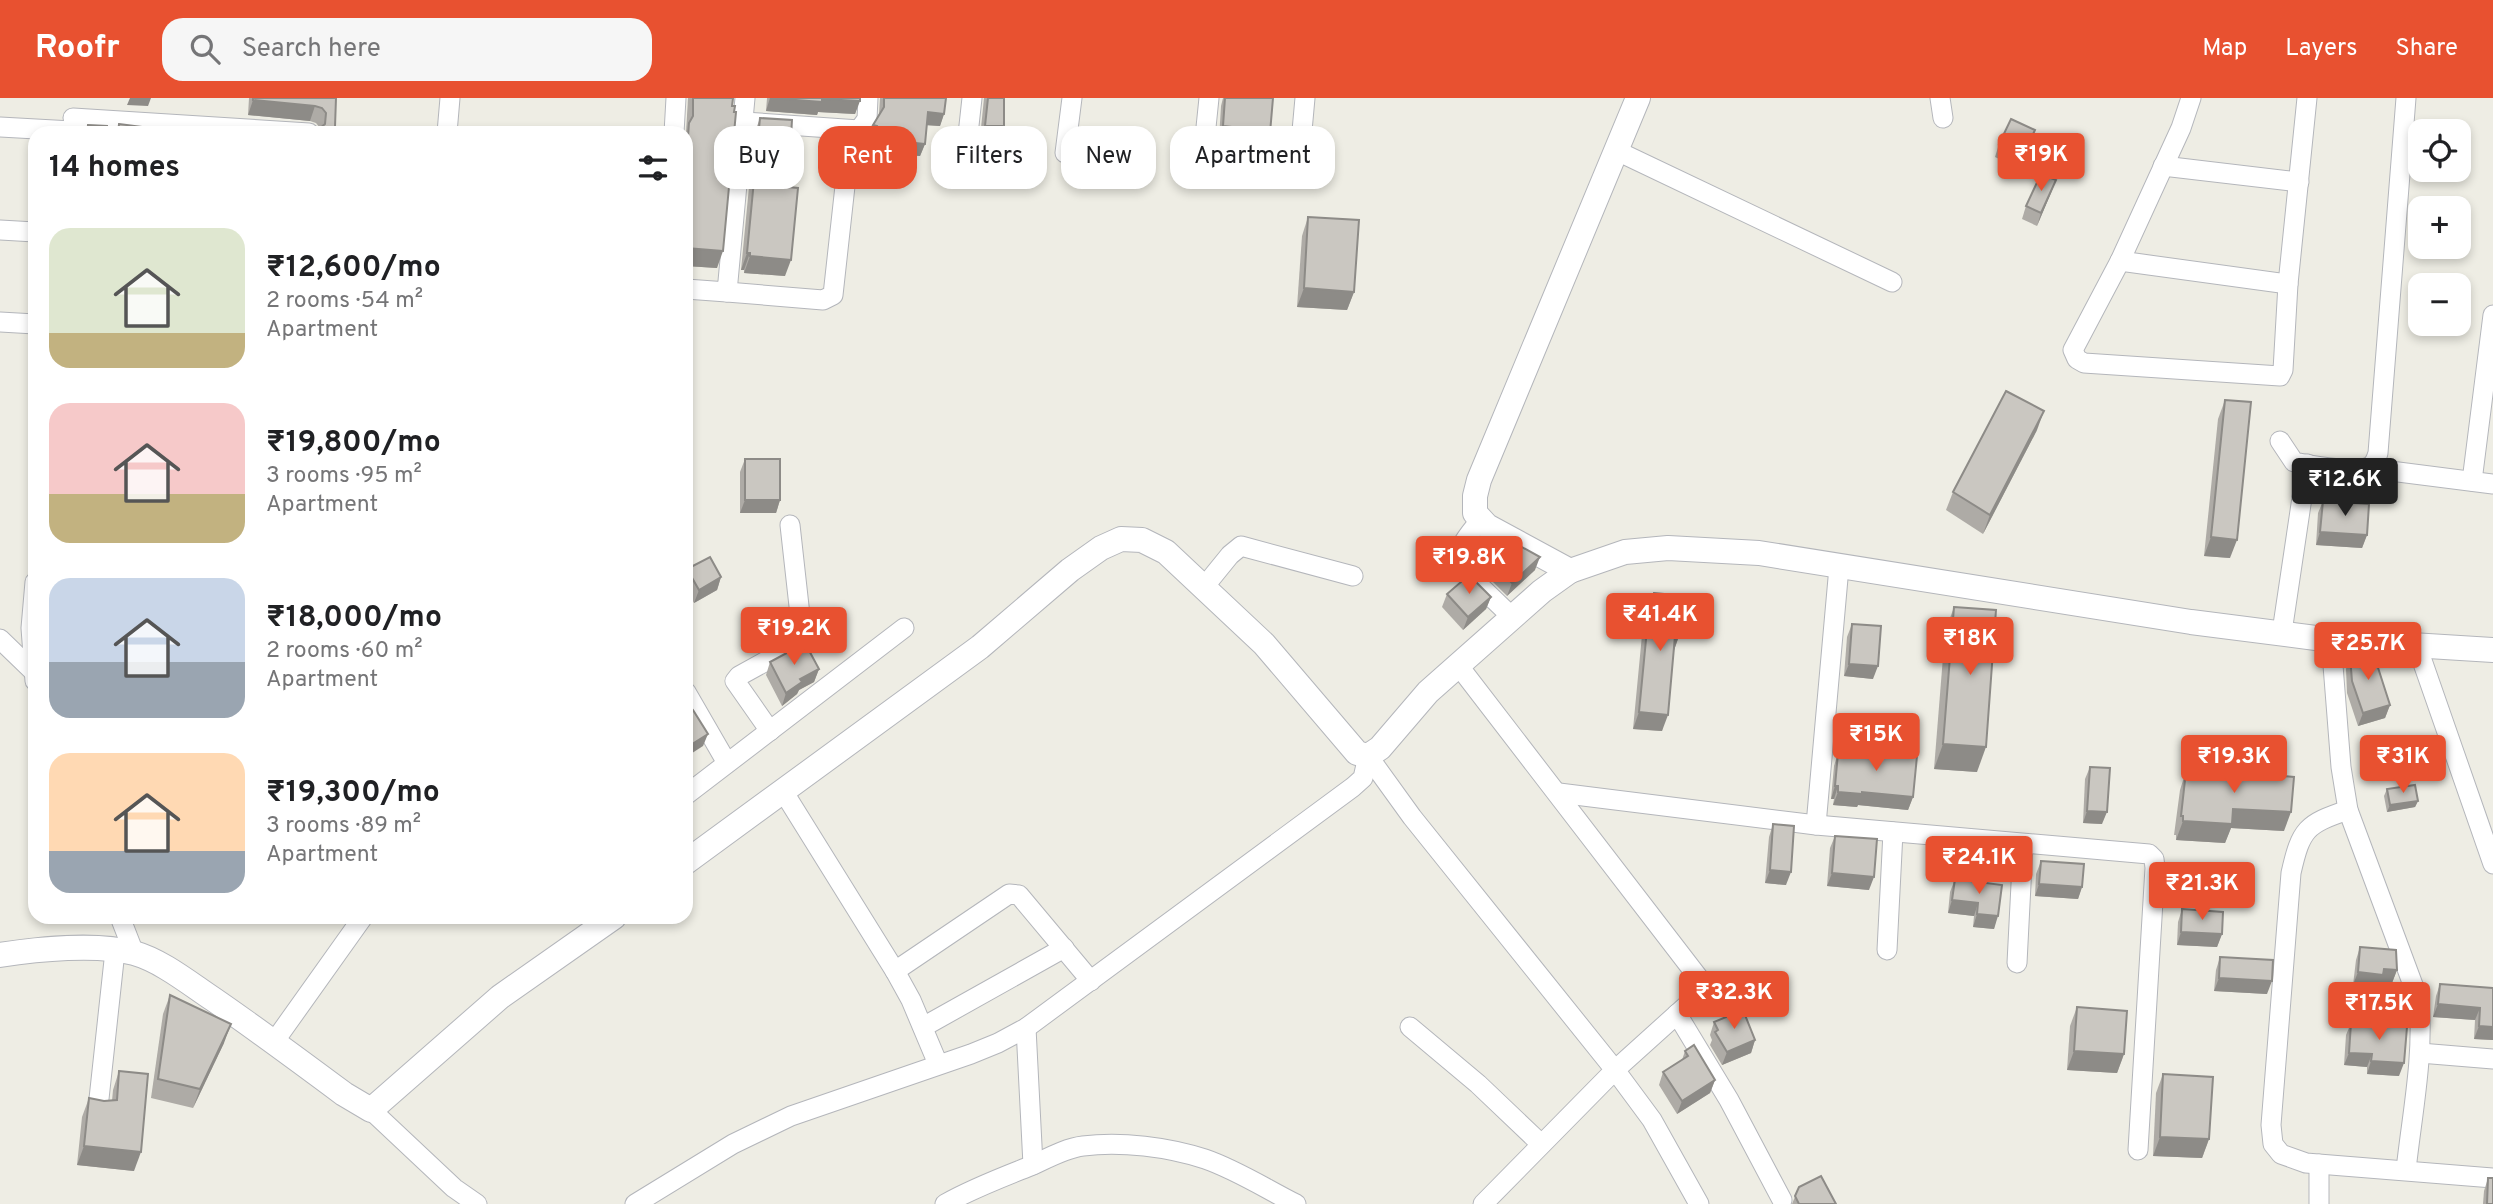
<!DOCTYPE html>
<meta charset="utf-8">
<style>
body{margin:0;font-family:Overpass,sans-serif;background:#f6f6f6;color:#202124;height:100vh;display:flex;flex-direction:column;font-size:26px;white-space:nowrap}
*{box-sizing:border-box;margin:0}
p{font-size:23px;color:#757577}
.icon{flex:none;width:38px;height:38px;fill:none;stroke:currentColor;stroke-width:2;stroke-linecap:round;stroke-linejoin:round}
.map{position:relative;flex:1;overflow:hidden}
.sheet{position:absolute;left:28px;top:28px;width:665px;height:798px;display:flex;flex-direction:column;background:#fff;border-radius:21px;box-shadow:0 4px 10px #0003}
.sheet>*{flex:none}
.top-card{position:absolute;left:714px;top:28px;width:665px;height:63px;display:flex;gap:14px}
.tools{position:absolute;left:2408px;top:21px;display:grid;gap:14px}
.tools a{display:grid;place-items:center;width:63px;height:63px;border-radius:14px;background:#fff;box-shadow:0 4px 10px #0003;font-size:35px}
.price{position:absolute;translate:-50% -60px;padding:0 16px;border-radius:7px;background:#e85130;color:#fff;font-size:23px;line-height:46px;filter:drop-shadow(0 2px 4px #0008)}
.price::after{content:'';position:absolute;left:50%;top:42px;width:21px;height:16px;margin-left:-10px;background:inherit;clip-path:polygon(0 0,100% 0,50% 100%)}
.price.selected{background:#222;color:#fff}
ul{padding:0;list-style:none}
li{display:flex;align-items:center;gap:21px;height:175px;padding:0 21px}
li span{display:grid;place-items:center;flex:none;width:196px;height:140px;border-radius:21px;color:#555}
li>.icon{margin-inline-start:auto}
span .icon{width:84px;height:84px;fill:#fffc;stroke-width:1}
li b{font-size:30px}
h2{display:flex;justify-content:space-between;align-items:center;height:84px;padding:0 21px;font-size:30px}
.pill{padding:0 24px;border-radius:21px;background:#fff;box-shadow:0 4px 10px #0003;font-size:24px;line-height:63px}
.pill.selected{background:#e85130;color:#fff}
header{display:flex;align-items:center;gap:42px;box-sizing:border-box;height:98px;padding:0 35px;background:#e85130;color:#fff}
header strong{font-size:33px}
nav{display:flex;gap:38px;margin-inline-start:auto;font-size:24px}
.search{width:490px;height:63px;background:#f6f6f6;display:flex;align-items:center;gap:18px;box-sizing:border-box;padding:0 24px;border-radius:21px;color:#757577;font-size:26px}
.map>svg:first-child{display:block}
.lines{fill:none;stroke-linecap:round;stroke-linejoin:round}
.minor-casing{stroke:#b4b6bb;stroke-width:21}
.tertiary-casing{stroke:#b4b6bb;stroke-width:26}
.minor{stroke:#fff;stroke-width:19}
.tertiary{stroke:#fff;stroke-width:24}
.wall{fill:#aeaba6}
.shaded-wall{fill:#8d8b87}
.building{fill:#cac7c1;stroke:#8d8b87;stroke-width:2}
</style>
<header>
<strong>Roofr</strong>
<div class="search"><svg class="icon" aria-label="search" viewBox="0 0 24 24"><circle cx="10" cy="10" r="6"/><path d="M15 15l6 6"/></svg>Search here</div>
<nav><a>Map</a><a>Layers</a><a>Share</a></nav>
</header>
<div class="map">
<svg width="2493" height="1106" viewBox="0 0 2493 1106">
<rect width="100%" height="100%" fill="#eeede4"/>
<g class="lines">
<g class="minor-casing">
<g id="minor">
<polyline points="1940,0 1943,20"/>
<polyline points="2191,0 2181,30 2120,163 2073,252 2077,261 2084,265 2280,278 2283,272 2288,186 2307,0"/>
<polyline points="73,20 309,35"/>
<polyline points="744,24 859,32 867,21 868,0"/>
<polyline points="0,29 72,33"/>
<polyline points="447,35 450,0"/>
<polyline points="674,35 676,0"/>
<polyline points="1205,39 1209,0"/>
<polyline points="1301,44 1305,0"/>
<polyline points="1615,52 1892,184"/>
<polyline points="1065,55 1072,0"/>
<polyline points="965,64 972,0"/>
<polyline points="2163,68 2299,84"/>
<polyline points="0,132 35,134"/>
<polyline points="2120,163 2288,186"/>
<polyline points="686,191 727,194 745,0"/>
<polyline points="727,194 823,202 833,197 846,79"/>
<polyline points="0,224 35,226"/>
<path d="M2280 343 2294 364C2310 367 2354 375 2369 369 2375 366 2376 361 2378 355L2406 0"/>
<polyline points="2367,370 2493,386"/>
<polyline points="2472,383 2493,217"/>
<path d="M1481 421C1470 436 1454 450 1460 469L1512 519"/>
<polyline points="35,484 31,530 35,583"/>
<polyline points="1204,489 1230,457 1241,448 1353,478"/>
<polyline points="2282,534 2307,366"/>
<polyline points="0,541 33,573"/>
<path d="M2331 542 2341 669 2348 712 2419 903C2424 959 2412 1016 2406 1072"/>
<polyline points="2417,548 2493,766"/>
<polyline points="1458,567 1701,883 1700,892 1696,899 1615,972 1652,1022 1699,1106"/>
<polyline points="686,594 727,665"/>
<polyline points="770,633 735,583 739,578 795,547 800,542 802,535 790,427"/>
<polyline points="1368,658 1412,719 1615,972 1483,1106"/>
<polyline points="783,693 895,873 911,902 938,966"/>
<polyline points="1559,695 1816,727 2149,756 2154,761 2155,770 2138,1052"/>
<polyline points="686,697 904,530"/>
<path d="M2348 712C2306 726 2301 731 2291 775L2271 1027 2273 1046 2281 1056 2306 1065 2493 1080"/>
<polyline points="1816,727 1839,469"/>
<polyline points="120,819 134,855"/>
<polyline points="1887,852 1893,734"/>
<polyline points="2017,865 2023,747"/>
<polyline points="895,873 1009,796 1019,797 1091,883"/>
<polyline points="1677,916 1729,1002 1782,1102"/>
<polyline points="923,929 1064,850"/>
<polyline points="1410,929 1478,986 1541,1046"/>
<polyline points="1026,930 1033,1067"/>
<polyline points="274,944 363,819"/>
<polyline points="2420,955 2493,961"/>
<polyline points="98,1010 115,853"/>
<polyline points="371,1012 454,1090 477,1106"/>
<polyline points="635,1106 733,1046 791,1018 971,956 998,945 1026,930 1353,689 1363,680 1368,658"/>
<path d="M945 1106C973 1090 1003 1079 1033 1067 1048 1060 1066 1050 1083 1048 1121 1043 1168 1049 1205 1061 1237 1072 1266 1091 1296 1106"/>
<polyline points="2319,1106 2319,1066"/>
</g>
</g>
<g class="tertiary-casing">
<g id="tertiary">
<polyline points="1570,473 1487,428 1475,415 1475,398 1479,382 1638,0"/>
<polyline points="686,764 980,549 1070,472 1101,450 1121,441 1142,442 1166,454 1264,546 1357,655 1368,658 1380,650 1428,594 1542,493 1570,473 1625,454 1668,450 1759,455 2191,524 2331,542 2493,552"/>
<path d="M0 857C38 851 97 845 134 855 162 863 189 885 213 901 258 932 301 964 344 996L371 1012 500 899 614 819"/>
</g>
</g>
<use href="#minor" class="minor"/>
<use href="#tertiary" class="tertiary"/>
</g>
<g class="wall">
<polygon points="249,0 336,0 335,29 348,35 286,35 288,30 320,30 316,25 310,23 248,17"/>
<polygon points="688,0 733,0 717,170 686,168 686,35"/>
<polygon points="767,0 860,0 855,16 818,14 817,17 766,13"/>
<polygon points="880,0 946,0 944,16 940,28 927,27 925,46 920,58 871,54 872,40 868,40 873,27 879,16"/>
<polygon points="984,0 1004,0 1004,28 999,41 980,40"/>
<polygon points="1223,0 1273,0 1270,35 1265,48 1226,45 1226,41 1219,41 1221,8"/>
<polygon points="760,20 785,178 744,175 744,172 741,172 754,37"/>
<polygon points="2030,45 2018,70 1995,59 1999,46"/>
<polygon points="2056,82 2037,128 2022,121 2026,108"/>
<polygon points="1308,119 1354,194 1347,212 1297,209 1302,138"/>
<polygon points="2225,302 2230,460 2204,458 2218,321"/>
<polygon points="2037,332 1983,436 1946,412 1953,394"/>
<polygon points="745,361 780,402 776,415 740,415 740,374"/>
<polygon points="2323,403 2367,437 2362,450 2316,447 2318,415"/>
<polygon points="1488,462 1535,472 1507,498 1483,474"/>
<polygon points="687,471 721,479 717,492 694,505 686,490 686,475"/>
<polygon points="1654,495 1679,538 1674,552 1662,633 1633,631 1642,537 1647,522 1648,511"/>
<polygon points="1447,496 1491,499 1486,511 1463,532 1442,509"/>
<polygon points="1954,509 1977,674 1934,671 1945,534"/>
<polygon points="1852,526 1873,581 1844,578 1847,539"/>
<polygon points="2350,558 2390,607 2385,620 2358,628 2347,595 2346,571"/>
<polygon points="770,564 819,571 814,584 799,592 797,596 782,608 766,577"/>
<polygon points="1841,651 1913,699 1908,712 1858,707 1857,709 1833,707 1834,701 1831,701 1834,668 1838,655 1839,655"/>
<polygon points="2090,669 2102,726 2083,725 2085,681"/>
<polygon points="2238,670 2272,677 2284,733 2231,730 2225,745 2176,742 2176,737 2174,737 2180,692 2186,673 2236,677"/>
<polygon points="2387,691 2418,703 2415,709 2387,714 2384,698"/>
<polygon points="1773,726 1786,787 1765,785 1769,739"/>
<polygon points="1835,738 1869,792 1827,788 1830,750"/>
<polygon points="2041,763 2082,789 2078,801 2035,798 2036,776"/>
<polygon points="1955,781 2002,787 1994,831 1973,829 1974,818 1948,815 1950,794"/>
<polygon points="2182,811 2222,836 2217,849 2177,847 2178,824"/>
<polygon points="2360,849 2397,872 2392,885 2381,884 2379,889 2353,887 2356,862"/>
<polygon points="2220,859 2267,896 2214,893 2216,872"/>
<polygon points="2440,886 2493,890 2493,942 2474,941 2475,922 2433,919 2436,898"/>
<polygon points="170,897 224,945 193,1010 151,1000 163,916"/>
<polygon points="2077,909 2124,956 2117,975 2067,972 2070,928"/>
<polygon points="1714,924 1755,942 1751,955 1722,967 1710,947 1712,942 1710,937"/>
<polygon points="2351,925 2399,978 2367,976 2367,969 2344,967 2346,937"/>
<polygon points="1685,953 1715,982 1710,995 1677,1016 1659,987 1663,974 1682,962"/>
<polygon points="119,973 134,1073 77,1067 82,1019 89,1000 104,1003 112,1003 113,992"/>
<polygon points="2163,976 2209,1041 2202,1060 2153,1058 2156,995"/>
<polygon points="2488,1080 2493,1106 2483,1106 2484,1093"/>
<polygon points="1799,1089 1836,1106 1792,1106"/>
</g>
<g class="shaded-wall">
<polygon points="130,0 151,0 148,8 127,7"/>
<polygon points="770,0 822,1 860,3 855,16 818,14 817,17 766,13"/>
<polygon points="253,2 315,8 310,23 248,17"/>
<polygon points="928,14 944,16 940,28 923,27"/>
<polygon points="873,27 877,28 872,40 868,40"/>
<polygon points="985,28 1004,28 999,41 980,40"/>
<polygon points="1223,28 1231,29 1226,41 1219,41"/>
<polygon points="1231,32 1270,35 1265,48 1226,45"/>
<polygon points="2035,32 2030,45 2018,70 2023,57"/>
<polygon points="875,41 925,46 920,58 871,54"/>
<polygon points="2056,82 2051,95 2037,128 2041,115"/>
<polygon points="686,150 723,153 717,170 686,168"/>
<polygon points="747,155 750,155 744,172 741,172"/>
<polygon points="750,158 791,162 785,178 744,175"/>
<polygon points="1304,190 1354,194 1347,212 1297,209"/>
<polygon points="2044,313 2037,332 1983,436 1990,417"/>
<polygon points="745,402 780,402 776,415 740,415"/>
<polygon points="2320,434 2367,437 2362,450 2316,447"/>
<polygon points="2211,439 2237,442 2230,460 2204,458"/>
<polygon points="1540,459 1535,472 1507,498 1512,485"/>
<polygon points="721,479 717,492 694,505 699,492"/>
<polygon points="1491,499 1486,511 1463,532 1468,519"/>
<polygon points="1675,538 1679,538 1673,555"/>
<polygon points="1849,566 1878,568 1873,581 1844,578"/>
<polygon points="819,571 814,584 799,592 797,596 782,608 786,595 800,581"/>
<polygon points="2390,607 2385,620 2358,628 2363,615"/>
<polygon points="1639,614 1668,617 1662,633 1633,631"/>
<polygon points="708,636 703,648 686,659 686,655 689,648"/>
<polygon points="1943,646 1986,649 1977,674 1934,671"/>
<polygon points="1835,688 1838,688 1834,701 1831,701"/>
<polygon points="1838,694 1862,694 1913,699 1908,712 1858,707 1857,709 1833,707"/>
<polygon points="2418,703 2415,709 2387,714 2390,707"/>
<polygon points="2233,711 2291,714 2284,733 2231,730 2225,745 2176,742 2183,723"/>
<polygon points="2087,713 2107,714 2102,726 2083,725"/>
<polygon points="1770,772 1791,774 1786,787 1765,785"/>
<polygon points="1832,775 1874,779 1869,792 1827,788"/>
<polygon points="2039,786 2082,789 2078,801 2035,798"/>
<polygon points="1952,802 1978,805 1974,818 1948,815"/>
<polygon points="1977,816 1998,818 1994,831 1973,829"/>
<polygon points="2181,834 2222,836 2217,849 2177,847"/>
<polygon points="2384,871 2397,872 2392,885 2381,884 2379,889 2353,887 2358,874"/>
<polygon points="2219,880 2272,883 2267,896 2214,893"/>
<polygon points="2438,906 2480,910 2475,922 2433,919"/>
<polygon points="231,926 224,945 193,1010 200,991"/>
<polygon points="2479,928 2493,929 2493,942 2474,941"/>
<polygon points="1755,942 1751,955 1722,967 1727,954"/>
<polygon points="2074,953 2124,956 2117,975 2067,972"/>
<polygon points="2349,955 2372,956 2367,969 2344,967"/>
<polygon points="2371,963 2404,965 2399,978 2367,976"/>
<polygon points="1715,982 1710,995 1677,1016 1682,1003"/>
<polygon points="2160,1039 2209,1041 2202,1060 2153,1058"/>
<polygon points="84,1048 141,1054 134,1073 77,1067"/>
</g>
<g class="building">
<polygon points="253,0 336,0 335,29 348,29 348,35 287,35 288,30 319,31 325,26 326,15 322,10 315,8 253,2"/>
<polygon points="693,0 733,0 732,8 735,8 734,14 736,14 723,153 686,150 686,66 689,25 693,18"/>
<polygon points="770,0 860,0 860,3 822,1 822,4"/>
<polygon points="884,0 946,0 944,16 928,14 925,46 875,41 877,28 873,27 884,9"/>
<polygon points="988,0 1004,0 1004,28 985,28"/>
<polygon points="1225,0 1273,0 1270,35 1231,32 1231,29 1223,28"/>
<polygon points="760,20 792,22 788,89 798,90 791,162 750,158 750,155 747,155"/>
<polygon points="2011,21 2035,32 2023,57 1999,46"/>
<polygon points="119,26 143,29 142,35 118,35"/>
<polygon points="88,27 107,28 107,35 87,35"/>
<polygon points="232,31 250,32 249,35 231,35"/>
<polygon points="2041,76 2056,82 2041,115 2026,108"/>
<polygon points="1308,119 1359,122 1354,194 1304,190"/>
<polygon points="2006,293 2044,313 1990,417 1953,394"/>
<polygon points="2225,302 2251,304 2237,442 2211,439"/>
<rect x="745" y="361" width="35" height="41"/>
<polygon points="2323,403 2369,406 2367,437 2320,434"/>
<polygon points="1509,442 1540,459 1512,485 1488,462"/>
<polygon points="710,459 721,479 699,492 687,471"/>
<polygon points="1469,477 1491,499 1468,519 1447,496"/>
<polygon points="1654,495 1684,498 1679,538 1675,538 1668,617 1639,614 1648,521 1652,521"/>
<polygon points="1954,509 1996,512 1986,649 1943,646"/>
<polygon points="1852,526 1881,528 1878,568 1849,566"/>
<polygon points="805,545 819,571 800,581 802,584 786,595 770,564"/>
<polygon points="2372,551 2390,607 2363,615 2352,583 2350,558"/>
<polygon points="693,612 708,636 689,648 686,643 686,616"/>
<polygon points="1841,651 1917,658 1913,699 1862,694 1862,696 1838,694 1838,688 1835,688 1838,655 1841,655"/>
<polygon points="2090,669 2110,670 2107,714 2087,713"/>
<polygon points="2238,670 2272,673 2272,677 2294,679 2291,714 2233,711 2232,726 2183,723 2183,718 2181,718 2186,673 2238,677"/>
<polygon points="2415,687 2418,703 2390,707 2387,691"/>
<polygon points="1773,726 1794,728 1791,774 1770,772"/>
<polygon points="1835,738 1877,741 1874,779 1832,775"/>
<polygon points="2041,763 2084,766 2082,789 2039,786"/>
<polygon points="1955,781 2002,787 1998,818 1977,816 1978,805 1952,802"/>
<polygon points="2182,811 2223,814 2222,836 2181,834"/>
<polygon points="2360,849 2396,852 2397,872 2384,871 2383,877 2358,874"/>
<polygon points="2220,859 2273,862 2272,883 2219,880"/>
<polygon points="2440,886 2493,890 2493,929 2479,928 2480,910 2438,906"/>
<polygon points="170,897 231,926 200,991 158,981"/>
<polygon points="2077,909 2127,913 2124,956 2074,953"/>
<polygon points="1743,912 1755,942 1727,954 1715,934 1718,932 1714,924"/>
<polygon points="2351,925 2407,929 2404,965 2371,963 2372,956 2349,955"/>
<polygon points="1694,947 1715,982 1682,1003 1663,974 1688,958 1685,953"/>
<polygon points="119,973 148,976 141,1054 84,1048 89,1000 104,1003 117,1002"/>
<polygon points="2163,976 2213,979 2209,1041 2160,1039"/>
<polygon points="1821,1078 1836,1106 1799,1106 1795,1098 1799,1089"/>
<polygon points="2488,1080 2493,1080 2493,1106 2487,1106"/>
</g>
</svg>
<div class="tools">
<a><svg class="icon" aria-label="locate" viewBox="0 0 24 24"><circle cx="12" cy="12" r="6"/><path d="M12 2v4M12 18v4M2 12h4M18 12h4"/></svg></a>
<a>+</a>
<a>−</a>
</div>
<b class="price" style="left:2041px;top:95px">₹19K</b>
<b class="price selected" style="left:2345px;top:420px">₹12.6K</b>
<b class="price" style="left:1469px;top:498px">₹19.8K</b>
<b class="price" style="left:1660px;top:555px">₹41.4K</b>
<b class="price" style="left:794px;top:569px">₹19.2K</b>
<b class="price" style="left:1970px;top:579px">₹18K</b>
<b class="price" style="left:2368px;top:584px">₹25.7K</b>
<b class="price" style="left:1876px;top:675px">₹15K</b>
<b class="price" style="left:2234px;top:697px">₹19.3K</b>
<b class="price" style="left:2403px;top:697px">₹31K</b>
<b class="price" style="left:1979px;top:798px">₹24.1K</b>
<b class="price" style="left:2202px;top:824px">₹21.3K</b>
<b class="price" style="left:1734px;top:933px">₹32.3K</b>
<b class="price" style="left:2379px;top:944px">₹17.5K</b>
<div class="top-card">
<a class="pill">Buy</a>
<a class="pill selected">Rent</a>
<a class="pill">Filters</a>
<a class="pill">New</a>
<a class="pill">Apartment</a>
</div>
<section class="sheet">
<h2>14 homes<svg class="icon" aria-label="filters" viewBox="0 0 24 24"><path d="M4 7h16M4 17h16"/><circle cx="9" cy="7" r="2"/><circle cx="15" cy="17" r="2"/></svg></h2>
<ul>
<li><span style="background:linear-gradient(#dfe7d0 75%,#c2b280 0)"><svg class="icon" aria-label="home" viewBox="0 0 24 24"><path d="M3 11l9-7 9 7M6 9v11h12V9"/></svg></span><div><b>₹12,600/mo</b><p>2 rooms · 54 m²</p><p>Apartment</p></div></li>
<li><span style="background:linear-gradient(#f6c9c9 65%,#c2b280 0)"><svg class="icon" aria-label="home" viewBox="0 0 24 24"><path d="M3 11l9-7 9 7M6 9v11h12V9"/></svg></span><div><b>₹19,800/mo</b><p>3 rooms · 95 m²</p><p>Apartment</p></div></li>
<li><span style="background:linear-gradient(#c9d6e8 60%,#9aa5b1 0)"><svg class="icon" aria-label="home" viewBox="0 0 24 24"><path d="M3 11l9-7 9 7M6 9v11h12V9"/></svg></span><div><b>₹18,000/mo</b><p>2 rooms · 60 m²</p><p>Apartment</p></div></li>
<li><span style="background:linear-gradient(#ffd9b3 70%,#9aa5b1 0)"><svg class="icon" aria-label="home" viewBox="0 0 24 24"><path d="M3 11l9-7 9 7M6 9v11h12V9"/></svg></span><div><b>₹19,300/mo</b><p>3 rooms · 89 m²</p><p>Apartment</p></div></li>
</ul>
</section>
</div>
